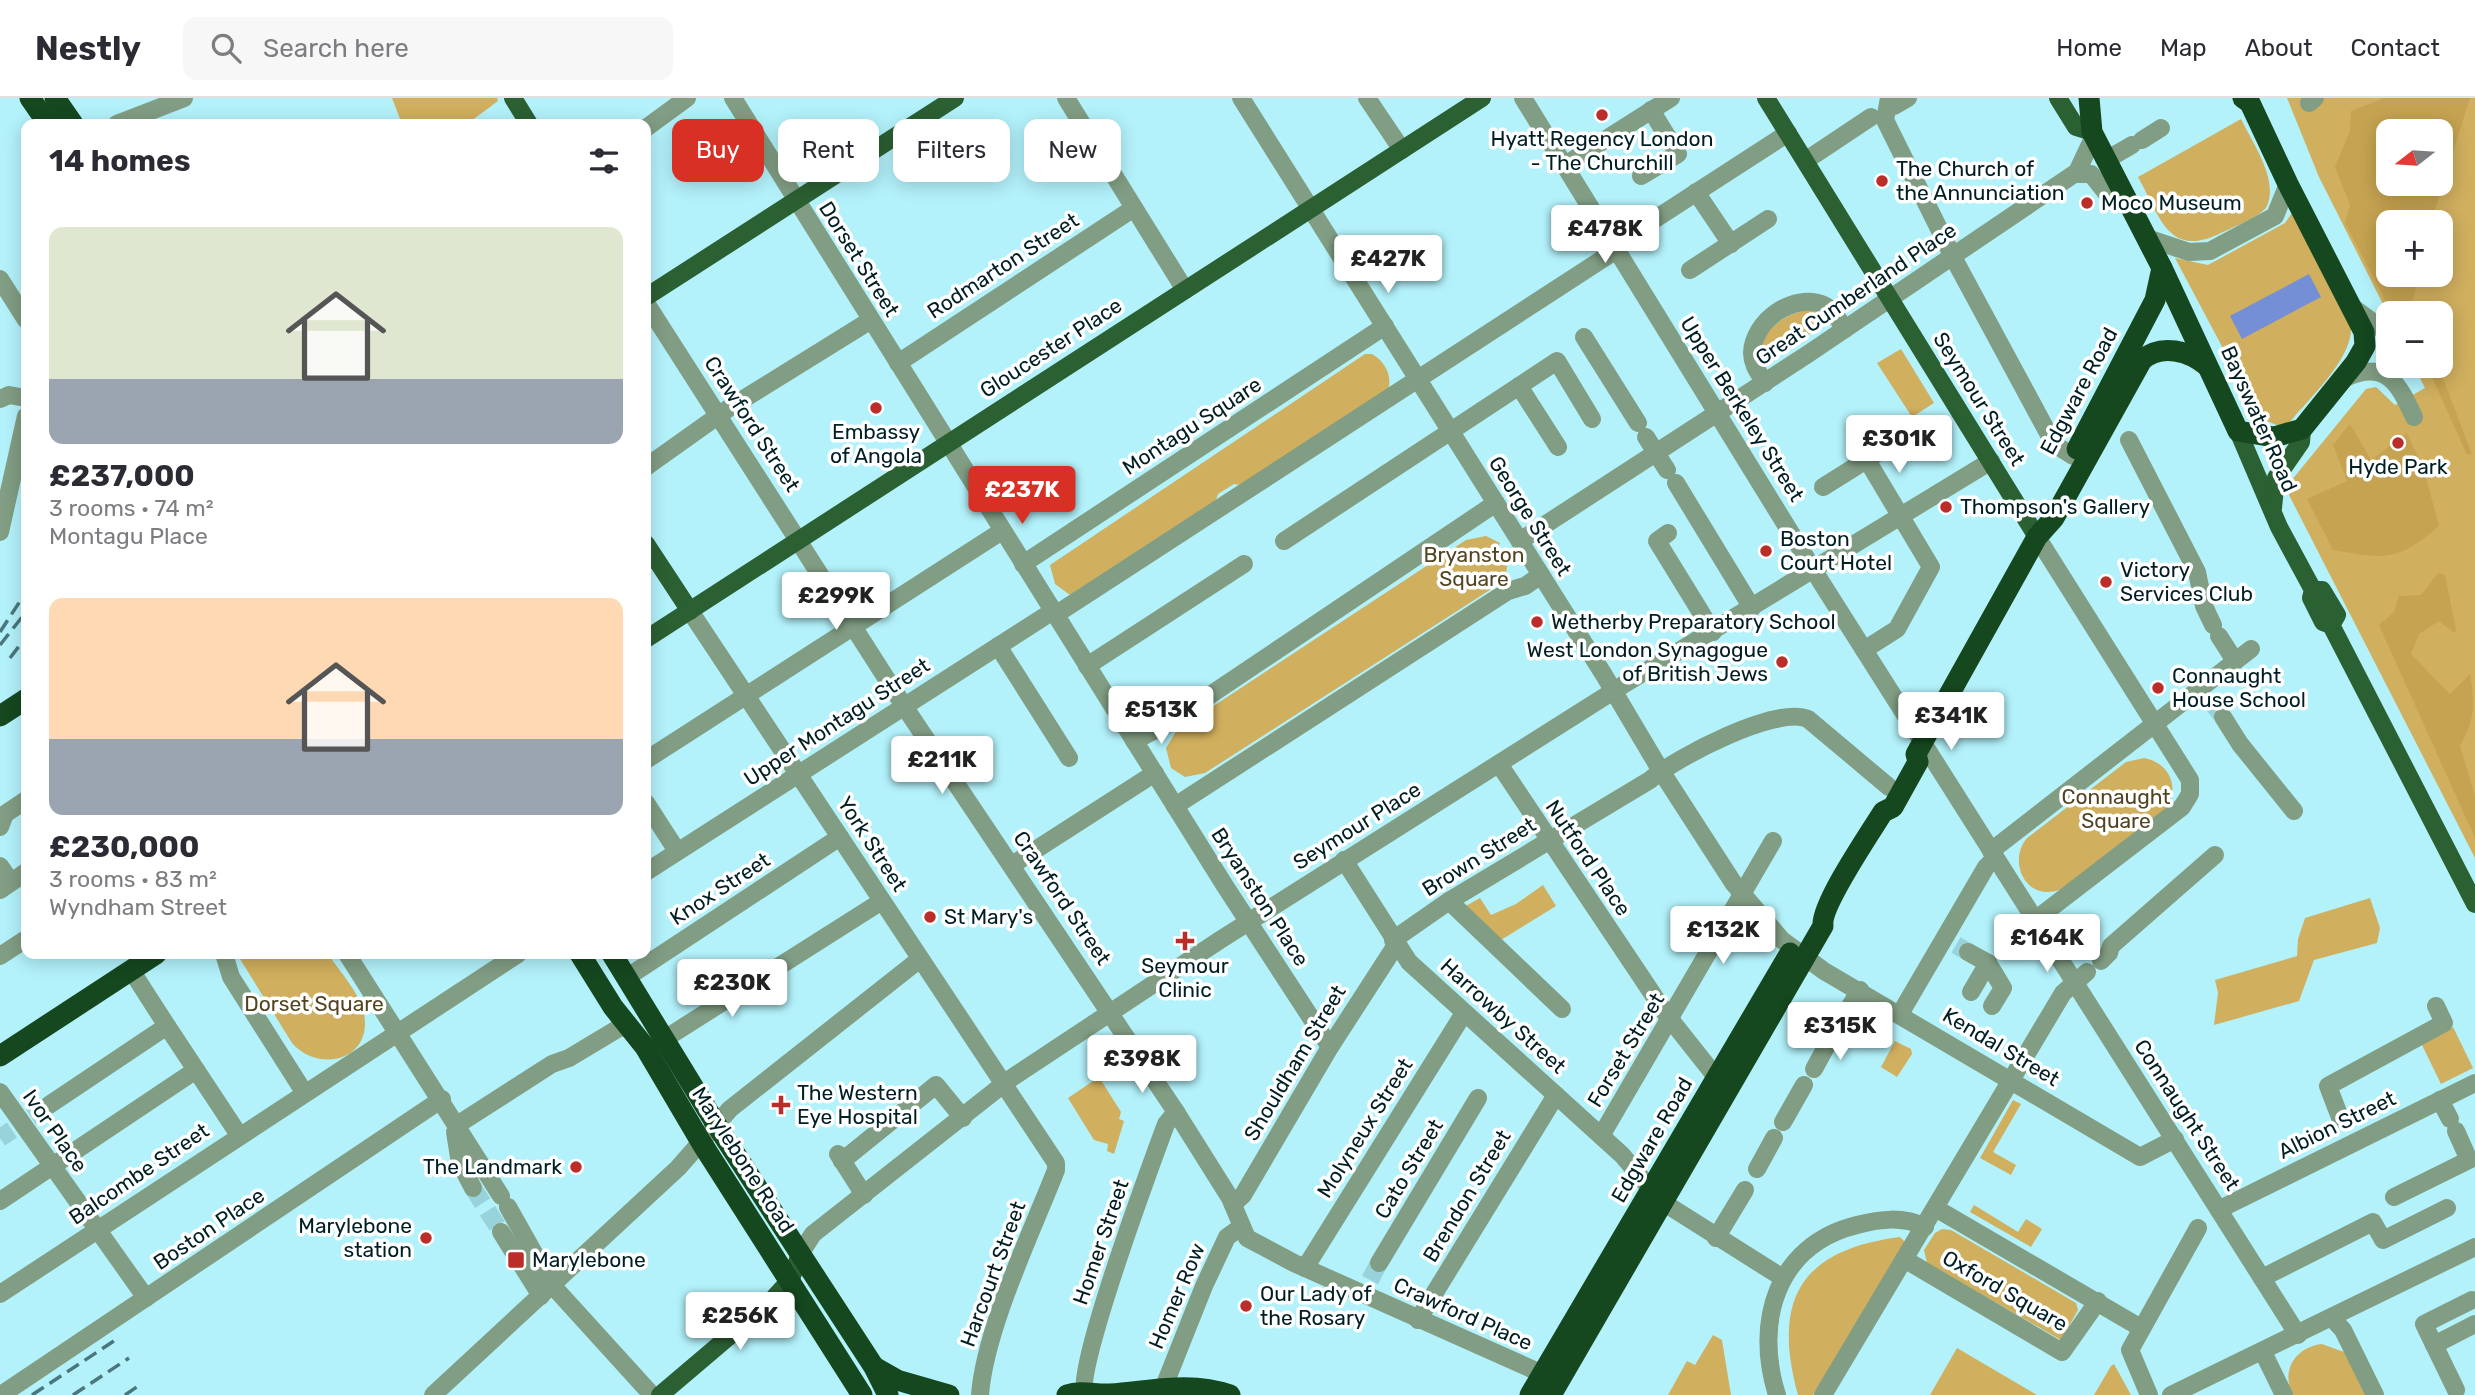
<!DOCTYPE html>
<meta charset="utf-8">
<style>
body{margin:0;font-family:Rubik,sans-serif;background:#f7f7f7;color:#2b2b33;height:100vh;display:flex;flex-direction:column;font-size:26px;white-space:nowrap}
*{box-sizing:border-box;margin:0}
p{font-size:23px;color:#7c7c81}
.icon{flex:none;width:38px;height:38px;fill:none;stroke:currentColor;stroke-width:2;stroke-linecap:round;stroke-linejoin:round}
.map{position:relative;flex:1;overflow:hidden}
.drawer{position:absolute;left:21px;top:21px;width:630px;height:840px;display:flex;flex-direction:column;background:#fff;border-radius:14px;box-shadow:0 4px 18px #0003}
.drawer>*{flex:none}
.hud{position:absolute;left:672px;top:21px;width:665px;height:63px;display:flex;gap:14px}
.needle{width:46px;rotate:253deg}
.controls{position:absolute;left:2376px;top:21px;display:grid;gap:14px}
.controls a{display:grid;place-items:center;width:77px;height:77px;border-radius:14px;background:#fff;box-shadow:0 4px 18px #0003;font-size:35px}
.price{position:absolute;translate:-50% -60px;padding:0 16px;border-radius:7px;background:#fff;color:#222;font-size:23px;line-height:46px;filter:drop-shadow(0 2px 4px #0008)}
.price::after{content:'';position:absolute;left:50%;top:42px;width:21px;height:16px;margin-left:-10px;background:inherit;clip-path:polygon(0 0,100% 0,50% 100%)}
.price.current{background:#d93025;color:#fff}
ul{padding:0;list-style:none}
li{display:grid;align-content:center;gap:14px;height:371px;padding:0 28px}
li span{display:grid;place-items:center;height:217px;border-radius:14px;color:#555}
li>.icon{margin-inline-start:auto}
span .icon{width:126px;height:126px;fill:#fffc;stroke-width:1}
li b{font-size:30px}
h2{display:flex;justify-content:space-between;align-items:center;height:84px;padding:0 28px;font-size:30px}
.tag{padding:0 24px;border-radius:14px;background:#fff;box-shadow:0 4px 18px #0003;font-size:24px;line-height:63px}
.tag.current{background:#d93025;color:#fff}
header{display:flex;align-items:center;gap:42px;box-sizing:border-box;height:98px;padding:0 35px;background:#fff;border-bottom:2px solid #e1e1e2}
header strong{font-size:33px}
nav{display:flex;gap:38px;margin-inline-start:auto;font-size:24px}
.search{width:490px;height:63px;background:#f7f7f7;display:flex;align-items:center;gap:18px;box-sizing:border-box;padding:0 24px;border-radius:14px;color:#7c7c81;font-size:26px}
.map>svg:first-child{display:block}
.green{fill:#d0af5e;fill-rule:evenodd}
.forest{fill:#c5a351;fill-rule:evenodd}
.water{fill:#748fd5}
.lines{fill:none;stroke-linecap:round;stroke-linejoin:round}
.minor-tunnel{stroke:#98d2db;stroke-width:18;stroke-dasharray:18 9;stroke-linecap:butt}
.minor{stroke:#819d83;stroke-width:18}
.major{stroke:#2b6033;stroke-width:18}
.highway{stroke:#15481f;stroke-width:21}
.rail{stroke:#4a767c;stroke-width:3.5;stroke-dasharray:14 7;stroke-linecap:butt}
.poi-dot{fill:#bb2d29;stroke:#fff;stroke-width:2.5}
.labels{text-anchor:middle;stroke-width:7;stroke-linejoin:round;paint-order:stroke}
.poi-label{font-size:21px;fill:#001f24;stroke:#fff;text-anchor:start}
.street-label{font-size:21px;fill:#001f24;stroke:#fff}
.park-label{font-size:21px;fill:#534421;stroke:#fff}
</style>
<header>
<strong>Nestly</strong>
<div class="search"><svg class="icon" aria-label="search" viewBox="0 0 24 24"><circle cx="10" cy="10" r="6"/><path d="M15 15l6 6"/></svg>Search here</div>
<nav><a>Home</a><a>Map</a><a>About</a><a>Contact</a></nav>
</header>
<div class="map">
<svg width="2475" height="1297" viewBox="0 0 2475 1297">
<rect width="100%" height="100%" fill="#b3f2fb"/>
<g class="green">
<polygon points="392,0 497,0 498,3 467,26 402,26"/>
<path d="M2287 0H2475V760L2289 397 2291 383 2366 291 2376 289 2395 307 2425 290 2414 268H2441V215H2389V218L2319 79ZM2389 33H2441V86H2389ZM2389 124H2441V177H2389Z"/>
<path d="M2241 21C2253 46 2280 83 2266 110 2255 121 2238 127 2223 134 2168 162 2161 120 2138 79Z"/>
<path d="M2292 115 2351 227C2354 260 2310 299 2290 324L2279 328 2260 320 2175 160 2208 167 2285 125Z"/>
<path d="M1807 212 1819 213 1830 219 1827 225 1763 266C1753 237 1781 217 1807 212Z"/>
<polygon points="1901,251 1934,305 1912,319 1877,265"/>
<path d="M1365 256H1372C1384 263 1393 277 1388 292L1240 387 1234 386 1218 396 1216 402 1070 497 1055 486 1050 467Z"/>
<polygon points="1486,438 1500,445 1497,451 1502,459 1508,459 1506,477 1496,488 1205,675 1185,679 1171,670 1166,650 1177,632 1466,442"/>
<path d="M2144 660C2170 665 2181 690 2165 712 2144 728 2076 788 2056 793 2024 801 2008 762 2027 740L2126 664Z"/>
<polygon points="1543,787 1556,808 1501,842 1464,809 1480,800 1491,817 1516,806"/>
<polygon points="2370,800 2380,830 2377,845 2314,862 2299,903 2214,927 2218,895 2215,882 2297,858 2298,841 2305,820"/>
<path d="M237 856H328C340 874 360 895 364 916 373 962 319 976 292 945Z"/>
<polygon points="2453,929 2473,970 2441,986 2421,945"/>
<polygon points="1895,943 1911,951 1912,956 1897,979 1881,969"/>
<polygon points="1099,979 1121,1014 1119,1021 1124,1023 1114,1056 1107,1053 1108,1046 1094,1042 1068,1000"/>
<polygon points="2013,1002 2021,1006 1993,1054 2016,1067 2011,1077 1980,1060"/>
<polygon points="1974,1107 2018,1134 2026,1121 2042,1131 2031,1149 1970,1114"/>
<polygon points="1942,1131 1951,1132 2076,1205 2078,1212 2061,1242 1927,1165 1924,1152 1935,1135"/>
<path d="M1900 1139 1906 1145 1813 1297H1798C1772 1203 1799 1152 1900 1139Z"/>
<polygon points="1713,1237 1722,1242 1731,1297 1668,1297 1687,1263 1695,1267"/>
<path d="M2322 1246 2344 1254 2368 1297H2293C2280 1272 2296 1249 2322 1246Z"/>
<polygon points="1957,1250 2037,1297 1930,1297"/>
<polygon points="2114,1266 2131,1297 2094,1297 2111,1268"/>
</g>
<g class="forest">
<path d="M2384 0H2470L2431 124H2389V177H2421L2408 215H2392L2345 125 2350 107 2335 69 2350 33 2351 13ZM2441 33V86H2389V33Z"/>
<polygon points="2427,268 2438,268 2472,356 2467,357"/>
<path d="M2350 326 2371 362 2407 335 2424 372 2439 428C2397 464 2386 461 2333 452L2307 401 2347 383 2333 347Z"/>
<path d="M2438 475 2445 477 2456 532 2454 535 2439 523 2419 536 2411 556 2450 596 2470 576C2475 608 2475 621 2460 648L2475 698V740L2379 527 2394 514 2399 498 2421 497Z"/>
</g>
<polygon class="water" points="2309,176 2321,199 2242,241 2230,218"/>
<g class="lines">
<g class="minor-tunnel">
<polyline points="2210,602 2223,619"/>
<polyline points="1956,847 1968,854"/>
<polyline points="31,1019 49,1007"/>
<polyline points="0,1040 12,1032"/>
<polyline points="473,1090 501,1134"/>
<polyline points="1370,1182 1379,1165"/>
</g>
<g class="minor">
<polyline points="733,0 1225,788 1330,949"/>
<polyline points="1066,0 1185,192"/>
<polyline points="1241,0 1604,577 1661,673 1734,786 1782,842 1824,873 2140,1059 2175,1041"/>
<polyline points="1367,0 1402,52"/>
<polyline points="1523,0 1821,484 2298,1237"/>
<polyline points="1889,0 1885,22 1953,159 2054,346 2073,358"/>
<polyline points="2309,5 2315,0"/>
<polyline points="1894,8 1908,0"/>
<polyline points="117,26 184,0"/>
<polyline points="646,30 687,0"/>
<polyline points="2142,42 2161,30"/>
<polyline points="1811,59 1871,19"/>
<polyline points="2106,62 2132,47"/>
<polyline points="1565,67 1671,0"/>
<polyline points="2076,76 2094,38"/>
<polyline points="1641,78 1678,56 1651,12"/>
<polyline points="1696,94 1731,146"/>
<polyline points="2147,140 2189,154 2210,153 2275,118 2288,86"/>
<polyline points="1615,147 1788,35"/>
<polyline points="1690,172 1768,121"/>
<polyline points="0,181 26,222"/>
<polyline points="646,205 904,608 1176,1014 1230,1100 1247,1140 1294,1165 1543,1276"/>
<polyline points="2355,211 2381,230 2389,241"/>
<polyline points="1584,239 1638,325"/>
<polyline points="898,265 1134,110"/>
<path d="M2345 280C2386 261 2399 286 2414 319"/>
<path d="M1765 285C1759 275 1752 267 1752 255 1753 223 1793 194 1824 207 1833 211 1839 223 1845 231"/>
<polyline points="1519,288 1558,349"/>
<polyline points="0,301 9,297 26,300"/>
<polyline points="1646,339 1667,372"/>
<polyline points="2129,342 2197,474 2204,508 2213,527"/>
<polyline points="646,369 729,310 871,222"/>
<polyline points="1676,385 1752,510"/>
<polyline points="1823,389 1906,337"/>
<polyline points="0,434 26,318"/>
<polyline points="1668,435 1657,443 1713,534"/>
<polyline points="1284,443 1557,263 1592,321"/>
<polyline points="1520,443 1808,256 2074,76 2091,76 2111,101 2126,100"/>
<polyline points="1023,466 1385,228"/>
<path d="M690 513 1056 1065V1072C1031 1136 985 1231 980 1297"/>
<polyline points="1055,517 1618,151"/>
<polyline points="2219,538 2235,563"/>
<polyline points="998,548 1069,660"/>
<polyline points="1864,552 1897,531 1931,469 1867,362"/>
<polyline points="1087,568 1244,466"/>
<polyline points="2223,619 2240,646 2294,713"/>
<polyline points="1134,643 1167,626 1496,405"/>
<polyline points="646,662 1002,433"/>
<polyline points="1499,666 1666,916 1716,979"/>
<polyline points="646,705 677,753"/>
<polyline points="1175,708 1508,493 1525,488 1541,477"/>
<polyline points="0,729 5,716 26,702"/>
<polyline points="1991,753 2251,551"/>
<polyline points="1344,762 1409,864 1622,1057 1661,1103 1783,1180"/>
<polyline points="1012,767 1155,675"/>
<polyline points="0,768 11,784"/>
<polyline points="646,774 1053,513"/>
<polyline points="0,792 26,774"/>
<polyline points="1449,803 1562,911"/>
<polyline points="2035,822 2182,709 2190,696 2190,682 2037,439"/>
<path d="M1393 842 1449 803 1650 682C1675 660 1777 607 1808 621L1889 689"/>
<polyline points="1968,854 1988,865 2003,890 1992,908"/>
<polyline points="224,856 231,879 304,994"/>
<polyline points="347,856 501,1098"/>
<polyline points="0,858 26,841"/>
<polyline points="2101,863 2109,855 2111,848 2215,757"/>
<polyline points="626,880 840,739"/>
<polyline points="1971,894 1988,865"/>
<polyline points="1900,916 1986,769 1995,760"/>
<polyline points="1841,923 1860,892"/>
<polyline points="167,928 239,1037"/>
<polyline points="663,942 882,803"/>
<polyline points="1814,971 1832,938"/>
<polyline points="0,994 146,1200"/>
<polyline points="2440,1002 2450,1021"/>
<polyline points="49,1007 167,928 131,872"/>
<polyline points="2341,1022 2328,988 2444,925 2436,908"/>
<polyline points="1783,1024 1804,987"/>
<polyline points="457,1027 552,966 569,960 619,930 628,929"/>
<polyline points="455,1034 460,1065 473,1090"/>
<polyline points="1601,1038 1773,743"/>
<polyline points="838,1056 864,1097"/>
<polyline points="842,1063 936,987 963,1020"/>
<polyline points="1757,1071 1774,1040"/>
<polyline points="2394,1099 2469,1062 2456,1033"/>
<polyline points="0,1103 196,972"/>
<polyline points="1233,1106 1243,1097 1330,949 1396,847"/>
<polyline points="508,1109 552,1187 652,1297"/>
<polyline points="1937,1111 2141,1230"/>
<polyline points="2220,1111 2475,985"/>
<polyline points="501,1134 541,1198"/>
<polyline points="1716,1140 1745,1092"/>
<polyline points="800,1156 813,1136 1010,981 1220,842 1623,587 1991,363"/>
<polyline points="1904,1161 2062,1254 2098,1203"/>
<polyline points="1379,1165 1478,1000"/>
<polyline points="1305,1170 1464,915"/>
<polyline points="2262,1180 2373,1124 2383,1142 2447,1110"/>
<polyline points="0,1196 518,856"/>
<polyline points="2332,1220 2343,1232 2375,1297"/>
<polyline points="1418,1222 1556,997"/>
<polyline points="2434,1247 2475,1226"/>
<polyline points="2263,1254 2284,1297"/>
<polyline points="1163,1291 1204,1188 1227,1139 1241,1129"/>
<polyline points="2456,1292 2424,1226 2472,1202"/>
<path d="M1085 1293C1076 1269 1152 1064 1166 1026L1176 1014"/>
<polyline points="1,1297 442,1001"/>
<polyline points="433,1297 678,1070 730,1011 920,861"/>
<path d="M1777 1297C1754 1224 1776 1147 1857 1127 1880 1121 1903 1118 1925 1129"/>
<polyline points="1823,1297 2063,895 2087,874"/>
<polyline points="2149,1297 2130,1252 2198,1130"/>
<polyline points="2171,1297 2475,1149"/>
</g>
<g class="major">
<polyline points="513,0 529,26"/>
<polyline points="1766,0 2037,439"/>
<polyline points="2058,0 2076,29 2092,34"/>
<polyline points="646,199 955,0"/>
<polyline points="2238,333 2279,429 2313,492 2311,500 2323,524 2331,527 2475,806"/>
<polyline points="2273,410 2276,380 2301,344 2302,331"/>
<polyline points="646,446 690,513"/>
<polyline points="2313,492 2322,492 2337,517 2331,527"/>
<polyline points="646,541 1482,0"/>
<polyline points="660,1297 772,1202 791,1181 800,1156"/>
</g>
<g class="highway">
<polyline points="30,0 48,26"/>
<polyline points="55,0 73,26"/>
<polyline points="2089,0 2092,34 2162,170 2238,333 2274,339 2302,331 2356,264 2365,248 2364,234 2288,86 2250,5 2243,0"/>
<polyline points="2077,351 2155,202 2162,170"/>
<polyline points="0,618 26,601"/>
<polyline points="580,856 613,909 645,949 701,1044 862,1297"/>
<polyline points="612,856 719,1031 874,1269 888,1297"/>
<polyline points="0,958 156,856"/>
<polyline points="874,1269 897,1282 949,1297"/>
<path d="M1067 1297C1082 1292 1095 1297 1110 1296 1152 1293 1190 1283 1230 1297"/>
<polyline points="1530,1297 1790,855"/>
<path d="M1551 1297 1823 828C1820 808 1870 735 1883 714L1893 709 1918 664 1916 656 2037 439 2054 420 2142 262C2161 245 2190 253 2207 268"/>
</g>
<g class="rail">
<polyline points="0,534 26,494"/>
<polyline points="0,547 26,514"/>
<polyline points="10,560 26,539"/>
<polyline points="32,1297 117,1241"/>
<polyline points="73,1297 129,1260"/>
<polyline points="125,1297 141,1286"/>
</g>
</g>
<g class="poi-dot">
<circle cx="1602" cy="17" r="7"/>
<circle cx="1882" cy="83" r="7"/>
<circle cx="2087" cy="105" r="7"/>
<circle cx="876" cy="310" r="7"/>
<circle cx="2398" cy="345" r="7"/>
<circle cx="1946" cy="409" r="7"/>
<circle cx="1766" cy="453" r="7"/>
<circle cx="2106" cy="484" r="7"/>
<circle cx="1537" cy="524" r="7"/>
<circle cx="1782" cy="564" r="7"/>
<circle cx="2158" cy="590" r="7"/>
<circle cx="930" cy="819" r="7"/>
<path d="M1181.5 832.5h7v7h7v7h-7v7h-7v-7h-7v-7h7z"/>
<path d="M777.5 996.5h7v7h7v7h-7v7h-7v-7h-7v-7h7z"/>
<circle cx="576" cy="1069" r="7"/>
<circle cx="426" cy="1140" r="7"/>
<rect x="507" y="1153" width="18" height="18" rx="3.5"/>
<circle cx="1246" cy="1208" r="7"/>
</g>
<g class="labels">
<g class="poi-label">
<text x="1602" y="48" text-anchor="middle">Hyatt Regency London<tspan x="1602" dy="24">- The Churchill</tspan></text>
<text x="1896" y="78">The Church of<tspan x="1896" dy="24">the Annunciation</tspan></text>
<text x="2101" y="112">Moco Museum</text>
<text x="876" y="341" text-anchor="middle">Embassy<tspan x="876" dy="24">of Angola</tspan></text>
<text x="2398" y="376" text-anchor="middle">Hyde Park</text>
<text x="1960" y="416">Thompson's Gallery</text>
<text x="1780" y="448">Boston<tspan x="1780" dy="24">Court Hotel</tspan></text>
<text x="2120" y="479">Victory<tspan x="2120" dy="24">Services Club</tspan></text>
<text x="1551" y="531">Wetherby Preparatory School</text>
<text x="1768" y="559" text-anchor="end">West London Synagogue<tspan x="1768" dy="24">of British Jews</tspan></text>
<text x="2172" y="585">Connaught<tspan x="2172" dy="24">House School</tspan></text>
<text x="944" y="826">St Mary's</text>
<text x="1185" y="875" text-anchor="middle">Seymour<tspan x="1185" dy="24">Clinic</tspan></text>
<text x="797" y="1002">The Western<tspan x="797" dy="24">Eye Hospital</tspan></text>
<text x="562" y="1076" text-anchor="end">The Landmark</text>
<text x="412" y="1135" text-anchor="end">Marylebone<tspan x="412" dy="24">station</tspan></text>
<text x="532" y="1169">Marylebone</text>
<text x="1260" y="1203">Our Lady of<tspan x="1260" dy="24">the Rosary</tspan></text>
</g>
<g class="street-label">
<text transform="translate(859 161) rotate(58)" y="7">Dorset Street</text>
<text transform="translate(1003 168) rotate(-33)" y="7">Rodmarton Street</text>
<text transform="translate(1856 196) rotate(-34)" y="7">Great Cumberland Place</text>
<text transform="translate(1051 250) rotate(-33)" y="7">Gloucester Place</text>
<text transform="translate(2079 293) rotate(-62)" y="7">Edgware Road</text>
<text transform="translate(1979 301) rotate(58)" y="7">Seymour Street</text>
<text transform="translate(1742 311) rotate(58)" y="7">Upper Berkeley Street</text>
<text transform="translate(2259 321) rotate(66)" y="7">Bayswater Road</text>
<text transform="translate(752 326) rotate(57)" y="7">Crawford Street</text>
<text transform="translate(1192 328) rotate(-33)" y="7">Montagu Square</text>
<text transform="translate(1530 418) rotate(58)" y="7">George Street</text>
<text transform="translate(837 624) rotate(-33)" y="7">Upper Montagu Street</text>
<text transform="translate(1357 728) rotate(-32)" y="7">Seymour Place</text>
<text transform="translate(872 746) rotate(57)" y="7">York Street</text>
<text transform="translate(1479 759) rotate(-32)" y="7">Brown Street</text>
<text transform="translate(1588 760) rotate(56)" y="7">Nutford Place</text>
<text transform="translate(720 791) rotate(-33)" y="7">Knox Street</text>
<text transform="translate(1260 799) rotate(57)" y="7">Bryanston Place</text>
<text transform="translate(1062 800) rotate(56)" y="7">Crawford Street</text>
<text transform="translate(1503 918) rotate(42)" y="7">Harrowby Street</text>
<text transform="translate(2001 949) rotate(31)" y="7">Kendal Street</text>
<text transform="translate(1626 952) rotate(-59)" y="7">Forset Street</text>
<text transform="translate(1295 965) rotate(-59)" y="7">Shouldham Street</text>
<text transform="translate(2187 1017) rotate(57)" y="7">Connaught Street</text>
<text transform="translate(2337 1027) rotate(-26)" y="7">Albion Street</text>
<text transform="translate(1365 1030) rotate(-58)" y="7">Molyneux Street</text>
<text transform="translate(55 1033) rotate(55)" y="7">Ivor Place</text>
<text transform="translate(1652 1042) rotate(-60)" y="7">Edgware Road</text>
<text transform="translate(743 1062) rotate(57)" y="7">Marylebone Road</text>
<text transform="translate(1409 1071) rotate(-59)" y="7">Cato Street</text>
<text transform="translate(139 1076) rotate(-34)" y="7">Balcombe Street</text>
<text transform="translate(1467 1098) rotate(-59)" y="7">Brendon Street</text>
<text transform="translate(209 1131) rotate(-34)" y="7">Boston Place</text>
<text transform="translate(1101 1144) rotate(-71)" y="7">Homer Street</text>
<text transform="translate(993 1176) rotate(-70)" y="7">Harcourt Street</text>
<text transform="translate(2005 1193) rotate(30)" y="7">Oxford Square</text>
<text transform="translate(1177 1198) rotate(-67)" y="7">Homer Row</text>
<text transform="translate(1463 1216) rotate(24)" y="7">Crawford Place</text>
</g>
<g class="park-label">
<text x="1474" y="464">Bryanston<tspan x="1474" dy="24">Square</tspan></text>
<text x="2116" y="706">Connaught<tspan x="2116" dy="24">Square</tspan></text>
<text x="314" y="913">Dorset Square</text>
</g>
</g>
</svg>
<div class="controls">
<a><svg class="needle" viewBox="-14 -14 28 28"><path d="M0-13l5 13h-10z" fill="#e53935"/><path d="M0 13l5-13h-10z" fill="#7c7c81"/></svg></a>
<a>+</a>
<a>−</a>
</div>
<b class="price" style="left:1605px;top:167px">£478K</b>
<b class="price" style="left:1388px;top:197px">£427K</b>
<b class="price" style="left:1899px;top:377px">£301K</b>
<b class="price current" style="left:1022px;top:428px">£237K</b>
<b class="price" style="left:836px;top:534px">£299K</b>
<b class="price" style="left:1161px;top:648px">£513K</b>
<b class="price" style="left:1951px;top:654px">£341K</b>
<b class="price" style="left:942px;top:698px">£211K</b>
<b class="price" style="left:1723px;top:868px">£132K</b>
<b class="price" style="left:2047px;top:876px">£164K</b>
<b class="price" style="left:732px;top:921px">£230K</b>
<b class="price" style="left:1840px;top:964px">£315K</b>
<b class="price" style="left:1142px;top:997px">£398K</b>
<b class="price" style="left:740px;top:1254px">£256K</b>
<div class="hud">
<a class="tag current">Buy</a>
<a class="tag">Rent</a>
<a class="tag">Filters</a>
<a class="tag">New</a>
</div>
<section class="drawer">
<h2>14 homes<svg class="icon" aria-label="filters" viewBox="0 0 24 24"><path d="M4 7h16M4 17h16"/><circle cx="9" cy="7" r="2"/><circle cx="15" cy="17" r="2"/></svg></h2>
<ul>
<li><span style="background:linear-gradient(#dfe7d0 70%,#9aa5b1 0)"><svg class="icon" aria-label="home" viewBox="0 0 24 24"><path d="M3 11l9-7 9 7M6 9v11h12V9"/></svg></span><div><b>£237,000</b><p>3 rooms · 74 m²</p><p>Montagu Place</p></div></li>
<li><span style="background:linear-gradient(#ffd9b3 65%,#9aa5b1 0)"><svg class="icon" aria-label="home" viewBox="0 0 24 24"><path d="M3 11l9-7 9 7M6 9v11h12V9"/></svg></span><div><b>£230,000</b><p>3 rooms · 83 m²</p><p>Wyndham Street</p></div></li>
</ul>
</section>
</div>
